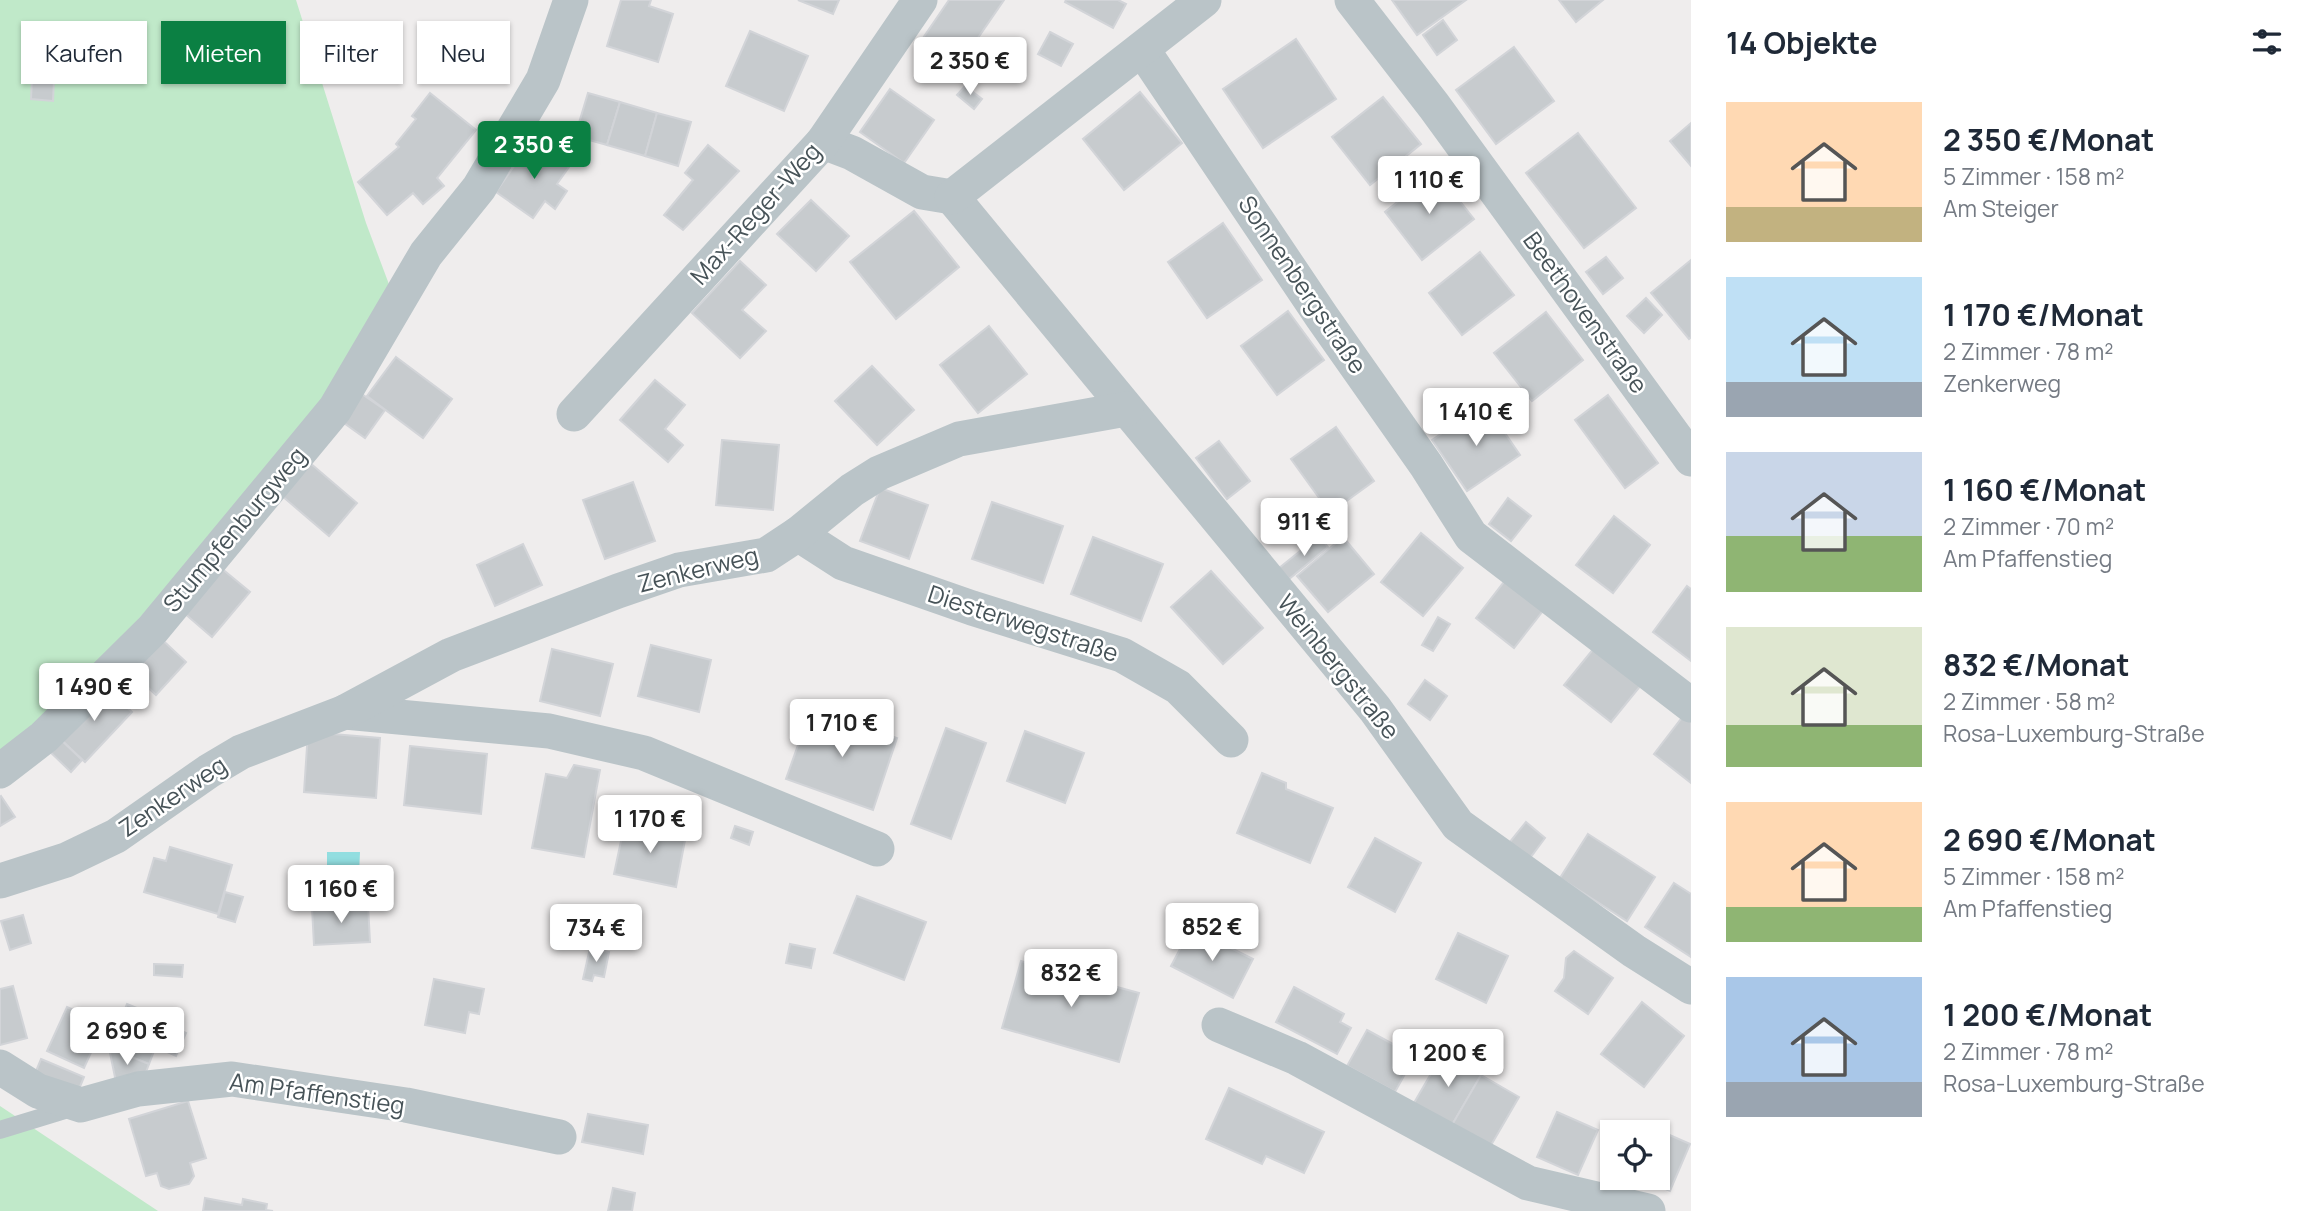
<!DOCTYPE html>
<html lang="de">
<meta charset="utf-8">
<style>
body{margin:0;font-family:Manrope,sans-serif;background:#f2f2f3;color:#1f2937;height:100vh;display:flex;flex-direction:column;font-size:26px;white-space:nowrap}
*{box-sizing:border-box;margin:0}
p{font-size:23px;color:#747a83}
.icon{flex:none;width:38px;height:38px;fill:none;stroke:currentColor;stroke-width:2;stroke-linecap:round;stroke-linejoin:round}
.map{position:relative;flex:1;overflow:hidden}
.side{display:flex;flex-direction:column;background:#fff;width:630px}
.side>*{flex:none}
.top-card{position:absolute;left:21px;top:21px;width:665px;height:63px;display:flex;gap:14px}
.buttons{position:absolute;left:1600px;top:1120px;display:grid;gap:14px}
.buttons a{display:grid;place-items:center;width:70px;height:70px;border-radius:0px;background:#fff;box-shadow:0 2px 5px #0004;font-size:35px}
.price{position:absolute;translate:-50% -60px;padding:0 16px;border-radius:7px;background:#fff;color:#222;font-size:23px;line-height:46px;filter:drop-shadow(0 2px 4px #0008)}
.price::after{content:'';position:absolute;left:50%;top:42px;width:21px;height:16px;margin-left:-10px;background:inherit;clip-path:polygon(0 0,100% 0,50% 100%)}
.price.current{background:#0b8043;color:#fff}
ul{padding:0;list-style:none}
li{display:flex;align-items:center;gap:21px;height:175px;padding:0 35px}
li span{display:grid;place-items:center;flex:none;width:196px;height:140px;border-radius:0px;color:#555}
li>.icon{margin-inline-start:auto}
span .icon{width:84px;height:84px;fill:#fffc;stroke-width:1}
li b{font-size:30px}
h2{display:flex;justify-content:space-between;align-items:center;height:84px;padding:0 35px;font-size:30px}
.chip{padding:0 24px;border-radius:0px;background:#fff;box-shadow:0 2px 5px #0004;font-size:24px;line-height:63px}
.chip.current{background:#0b8043;color:#fff}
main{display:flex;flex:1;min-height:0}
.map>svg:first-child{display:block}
.green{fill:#c0e9c9}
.water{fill:#92dee0}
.building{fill:#c7cbce;stroke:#d2d4d8;stroke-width:2}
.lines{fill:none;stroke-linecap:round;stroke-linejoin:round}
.service{stroke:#bac4c8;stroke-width:18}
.minor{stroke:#bac4c8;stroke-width:35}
.labels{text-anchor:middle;stroke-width:5;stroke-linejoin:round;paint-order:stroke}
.street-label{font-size:24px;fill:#475358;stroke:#fff}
</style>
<main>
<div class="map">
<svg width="1691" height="1211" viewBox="0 0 1691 1211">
<rect width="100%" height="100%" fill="#efeded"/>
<g class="green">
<polygon points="0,0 296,0 366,223 390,287 339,382 246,504 48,716 0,750"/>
<polygon points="0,1106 158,1211 0,1211"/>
</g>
<polygon class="water" points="327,852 360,852 359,874 327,874"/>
<g class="building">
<polygon points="621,0 651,0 649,6 673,14 658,62 607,46"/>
<polygon points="798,0 839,0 833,14"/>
<polygon points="949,0 1004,0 960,64 923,38"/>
<polygon points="1066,0 1118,0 1126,4 1113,28 1065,2"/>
<polygon points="1392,0 1466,0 1417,35"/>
<polygon points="1559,0 1603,0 1576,22"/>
<polygon points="1443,20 1457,40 1437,55 1423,35"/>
<polygon points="750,31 808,56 784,111 726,86"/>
<polygon points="1050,32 1073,44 1061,66 1038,54"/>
<polygon points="1296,39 1336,99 1263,148 1223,89"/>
<polygon points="1514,47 1554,101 1496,144 1456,90"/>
<polygon points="33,57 55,58 53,101 31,99"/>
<polygon points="965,86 982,99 974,109 957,95"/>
<polygon points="890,89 934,120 904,163 860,132"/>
<polygon points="1140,92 1182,143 1124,190 1083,139"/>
<polygon points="430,93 476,130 437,178 444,186 423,204 413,193 387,215 358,182 399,147 396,144 416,119 412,116"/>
<polygon points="588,93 620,102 607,145 575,136"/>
<polygon points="1383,97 1421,144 1370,185 1332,137"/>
<polygon points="620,102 657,113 645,156 607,145"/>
<polygon points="657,113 691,122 678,166 645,156"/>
<polygon points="1691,123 1691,166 1670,141"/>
<polygon points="1578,133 1636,208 1584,248 1526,173"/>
<polygon points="532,140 569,167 557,184 567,191 555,209 545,201 533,218 496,192"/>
<polygon points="708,145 739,171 683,230 664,215 693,180 685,173"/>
<polygon points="1436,171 1474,219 1422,260 1385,212"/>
<polygon points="811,200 849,236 816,271 777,234"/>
<polygon points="914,211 959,267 896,319 850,262"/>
<polygon points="1223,223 1262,280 1207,318 1168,262"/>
<polygon points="1480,252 1514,295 1462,335 1429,293"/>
<polygon points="1606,257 1623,278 1603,294 1586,272"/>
<polygon points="1691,260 1691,337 1689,339 1651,293"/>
<polygon points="740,261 766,285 742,310 766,331 740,358 692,313"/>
<polygon points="1646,298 1662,315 1644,333 1627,316"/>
<polygon points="1288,311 1324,360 1277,395 1241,346"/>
<polygon points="1546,312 1583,360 1532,401 1494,353"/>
<polygon points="989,326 1027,374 978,413 940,365"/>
<polygon points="396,357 452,399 423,438 367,396"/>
<polygon points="872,366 914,410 877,445 835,401"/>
<polygon points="655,380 685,405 665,429 683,445 668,462 620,420"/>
<polygon points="356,390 385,410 365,438 337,418"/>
<polygon points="1608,395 1658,463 1625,488 1575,420"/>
<polygon points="1485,404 1520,455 1467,491 1432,440"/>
<polygon points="1336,427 1374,481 1330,513 1291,459"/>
<polygon points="722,440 779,445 773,510 716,505"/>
<polygon points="1219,441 1250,481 1227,499 1196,458"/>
<polygon points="310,463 357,503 329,536 282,496"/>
<polygon points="633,482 655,541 605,559 583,500"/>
<polygon points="880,488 928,505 909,559 860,541"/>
<polygon points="1508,498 1531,516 1511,541 1489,524"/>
<polygon points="992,502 1063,526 1043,583 972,559"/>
<polygon points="1614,516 1650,545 1613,593 1576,565"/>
<polygon points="1421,533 1463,568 1423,616 1381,582"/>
<polygon points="1319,536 1328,547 1289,579 1279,568"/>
<polygon points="1093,537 1163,564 1141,621 1071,594"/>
<polygon points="1343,537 1374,574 1328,612 1297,576"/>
<polygon points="523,544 542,585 495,606 477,565"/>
<polygon points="221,568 250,592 212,637 184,613"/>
<polygon points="1211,571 1263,628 1223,664 1171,607"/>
<polygon points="1507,578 1546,607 1514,648 1476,618"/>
<polygon points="1687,586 1691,589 1691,661 1653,632"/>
<polygon points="1438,617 1450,624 1433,651 1422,645"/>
<polygon points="156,634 186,662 156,695 126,667"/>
<polygon points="651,645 711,660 699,712 638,696"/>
<polygon points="1595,647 1642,684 1611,722 1564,685"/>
<polygon points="552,649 613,664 600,716 540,701"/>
<polygon points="1425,680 1447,696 1430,720 1408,704"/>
<polygon points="103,685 132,712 85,762 56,735"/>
<polygon points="811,708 897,738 873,810 786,779"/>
<polygon points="1684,715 1691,721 1691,783 1654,754"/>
<polygon points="946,728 986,743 951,839 911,824"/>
<polygon points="1025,731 1084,753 1065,803 1007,781"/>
<polygon points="308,732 380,738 376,798 304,792"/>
<polygon points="56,735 82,760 71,772 45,747"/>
<polygon points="410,746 487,754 481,814 404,805"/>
<polygon points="574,765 600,770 584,857 532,848 546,774 567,778"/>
<polygon points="1262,773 1286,783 1286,789 1333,808 1310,863 1237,833"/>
<polygon points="1,796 15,817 0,826 0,797"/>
<polygon points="625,822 686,835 676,887 614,874"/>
<polygon points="1526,822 1545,838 1530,858 1509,843"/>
<polygon points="735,826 753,832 749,845 731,838"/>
<polygon points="1588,834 1655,877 1627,921 1560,878"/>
<polygon points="1375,838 1421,863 1395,912 1348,887"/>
<polygon points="170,847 232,865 218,914 144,892 154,858 166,861"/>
<polygon points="1674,883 1691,894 1691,957 1645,927"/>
<polygon points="225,892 243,897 235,922 218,917"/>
<polygon points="857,896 926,922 904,980 834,953"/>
<polygon points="368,905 370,942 314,945 312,908"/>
<polygon points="23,915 31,943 10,950 1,921"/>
<polygon points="1191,928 1253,959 1233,998 1171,966"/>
<polygon points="1458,933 1508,956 1486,1003 1436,979"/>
<polygon points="790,944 815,949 811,968 786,963"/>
<polygon points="590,948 609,952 604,977 594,975 592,981 583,979"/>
<polygon points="1574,951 1613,978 1588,1014 1555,991 1564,978 1566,958"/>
<polygon points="1052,959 1107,975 1106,984 1139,993 1119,1062 1002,1028 1021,961 1048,969"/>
<polygon points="154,964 183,965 182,977 154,975"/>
<polygon points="434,979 484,989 479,1014 469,1012 465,1033 425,1025"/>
<polygon points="13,986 27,1038 0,1045 0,989"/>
<polygon points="1294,987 1344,1014 1340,1022 1351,1028 1337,1054 1276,1022"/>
<polygon points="1642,1002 1684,1036 1644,1087 1601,1054"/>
<polygon points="127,1004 166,1020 149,1064 109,1048"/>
<polygon points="67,1007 104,1024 84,1068 47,1051"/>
<polygon points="169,1025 186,1033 176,1056 158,1048"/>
<polygon points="1367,1030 1415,1056 1395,1092 1347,1066"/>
<polygon points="109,1048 149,1064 144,1077 116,1082"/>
<polygon points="1443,1053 1481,1075 1452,1125 1414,1103"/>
<polygon points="41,1059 84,1077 77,1094 34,1076"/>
<polygon points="1481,1075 1519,1097 1490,1147 1452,1125"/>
<polygon points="1229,1088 1324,1132 1304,1173 1266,1156 1262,1164 1206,1139"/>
<polygon points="188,1101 206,1158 190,1163 194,1176 189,1184 169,1189 161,1186 157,1173 146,1176 129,1119"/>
<polygon points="1557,1112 1598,1130 1578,1175 1537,1157"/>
<polygon points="588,1114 648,1125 643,1154 582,1142"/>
<polygon points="1640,1122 1690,1144 1670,1191 1640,1178 1657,1178 1657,1132 1636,1132"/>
<polygon points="613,1188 635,1193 632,1211 608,1211"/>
<polygon points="205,1198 242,1205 243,1199 267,1204 266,1210 273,1211 203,1211"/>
</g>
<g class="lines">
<polyline class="service" points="0,1130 75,1107"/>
<g class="minor">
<polyline points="1352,0 1434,106 1691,459"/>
<polyline points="1142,49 1322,317 1426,465 1471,536 1691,705"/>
<polyline points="823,142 852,153 922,192 952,197"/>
<polyline points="952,197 1375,709 1458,825 1634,951 1691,987"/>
<polyline points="952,197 1204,0"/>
<polyline points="574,414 823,142 920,0"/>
<polyline points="798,534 843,563 972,608 1122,655 1178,687 1231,740"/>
<polyline points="345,712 549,731 644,753 877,849"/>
<polyline points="0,771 44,737 153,629 335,409 426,254 479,188 543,80 571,0"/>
<polyline points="0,881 66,860 116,836 209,771 241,752 345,712 451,655 618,591 679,570 766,555 798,534 852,490 879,473 959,439 1126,409"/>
<polyline points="1219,1025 1297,1058 1528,1183 1648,1211"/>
<polyline points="0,1067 38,1091 81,1105 138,1089 232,1079 406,1105 559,1137"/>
</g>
</g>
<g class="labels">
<g class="street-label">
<text transform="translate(756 214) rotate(-48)" y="8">Max-Reger-Weg</text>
<text transform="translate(1302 285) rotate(56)" y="8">Sonnenbergstraße</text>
<text transform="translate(1585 313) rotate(54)" y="8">Beethovenstraße</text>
<text transform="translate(235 530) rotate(-50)" y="8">Stumpfenburgweg</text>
<text transform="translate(698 570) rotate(-14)" y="8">Zenkerweg</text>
<text transform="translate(1023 624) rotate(18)" y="8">Diesterwegstraße</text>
<text transform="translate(1338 667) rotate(51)" y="8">Weinbergstraße</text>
<text transform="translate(173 797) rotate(-34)" y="8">Zenkerweg</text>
<text transform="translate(317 1094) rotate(8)" y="8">Am Pfaffenstieg</text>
</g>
</g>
</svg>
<div class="buttons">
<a><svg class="icon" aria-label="locate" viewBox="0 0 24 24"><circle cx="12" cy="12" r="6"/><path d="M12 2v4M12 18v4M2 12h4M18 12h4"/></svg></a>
</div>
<b class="price" style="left:970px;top:97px">2 350 €</b>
<b class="price current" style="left:534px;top:181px">2 350 €</b>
<b class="price" style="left:1429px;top:216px">1 110 €</b>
<b class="price" style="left:1476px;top:448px">1 410 €</b>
<b class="price" style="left:1304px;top:558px">911 €</b>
<b class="price" style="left:94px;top:723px">1 490 €</b>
<b class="price" style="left:842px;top:759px">1 710 €</b>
<b class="price" style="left:650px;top:855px">1 170 €</b>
<b class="price" style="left:341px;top:925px">1 160 €</b>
<b class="price" style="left:1212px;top:963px">852 €</b>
<b class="price" style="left:596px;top:964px">734 €</b>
<b class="price" style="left:1071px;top:1009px">832 €</b>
<b class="price" style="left:127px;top:1067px">2 690 €</b>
<b class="price" style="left:1448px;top:1089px">1 200 €</b>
<div class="top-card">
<a class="chip">Kaufen</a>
<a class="chip current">Mieten</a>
<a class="chip">Filter</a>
<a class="chip">Neu</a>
</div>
</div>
<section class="side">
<h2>14 Objekte<svg class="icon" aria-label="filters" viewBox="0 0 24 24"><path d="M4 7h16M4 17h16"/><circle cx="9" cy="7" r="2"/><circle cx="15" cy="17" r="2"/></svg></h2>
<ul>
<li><span style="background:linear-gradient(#ffd9b3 75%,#c2b280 0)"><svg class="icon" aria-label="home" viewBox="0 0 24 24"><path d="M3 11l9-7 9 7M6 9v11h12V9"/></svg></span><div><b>2 350 €/Monat</b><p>5 Zimmer · 158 m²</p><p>Am Steiger</p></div></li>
<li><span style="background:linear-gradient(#bfe0f5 75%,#9aa5b1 0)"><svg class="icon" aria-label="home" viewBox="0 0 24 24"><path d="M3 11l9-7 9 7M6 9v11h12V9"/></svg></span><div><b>1 170 €/Monat</b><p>2 Zimmer · 78 m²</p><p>Zenkerweg</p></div></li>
<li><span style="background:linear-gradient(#c9d6e8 60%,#8fb573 0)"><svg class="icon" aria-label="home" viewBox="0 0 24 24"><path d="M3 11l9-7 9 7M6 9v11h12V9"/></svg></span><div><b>1 160 €/Monat</b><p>2 Zimmer · 70 m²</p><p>Am Pfaffenstieg</p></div></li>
<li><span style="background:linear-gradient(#dfe7d0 70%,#8fb573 0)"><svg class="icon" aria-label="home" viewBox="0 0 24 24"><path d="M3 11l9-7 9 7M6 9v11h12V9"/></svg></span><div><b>832 €/Monat</b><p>2 Zimmer · 58 m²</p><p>Rosa-Luxemburg-Straße</p></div></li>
<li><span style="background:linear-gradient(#ffd9b3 75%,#8fb573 0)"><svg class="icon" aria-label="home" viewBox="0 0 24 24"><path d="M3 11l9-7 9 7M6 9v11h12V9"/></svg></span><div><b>2 690 €/Monat</b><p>5 Zimmer · 158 m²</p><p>Am Pfaffenstieg</p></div></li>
<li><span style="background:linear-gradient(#a9c7e8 75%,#9aa5b1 0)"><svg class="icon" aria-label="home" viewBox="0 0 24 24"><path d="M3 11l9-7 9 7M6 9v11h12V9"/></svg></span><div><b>1 200 €/Monat</b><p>2 Zimmer · 78 m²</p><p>Rosa-Luxemburg-Straße</p></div></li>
</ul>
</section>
</main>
